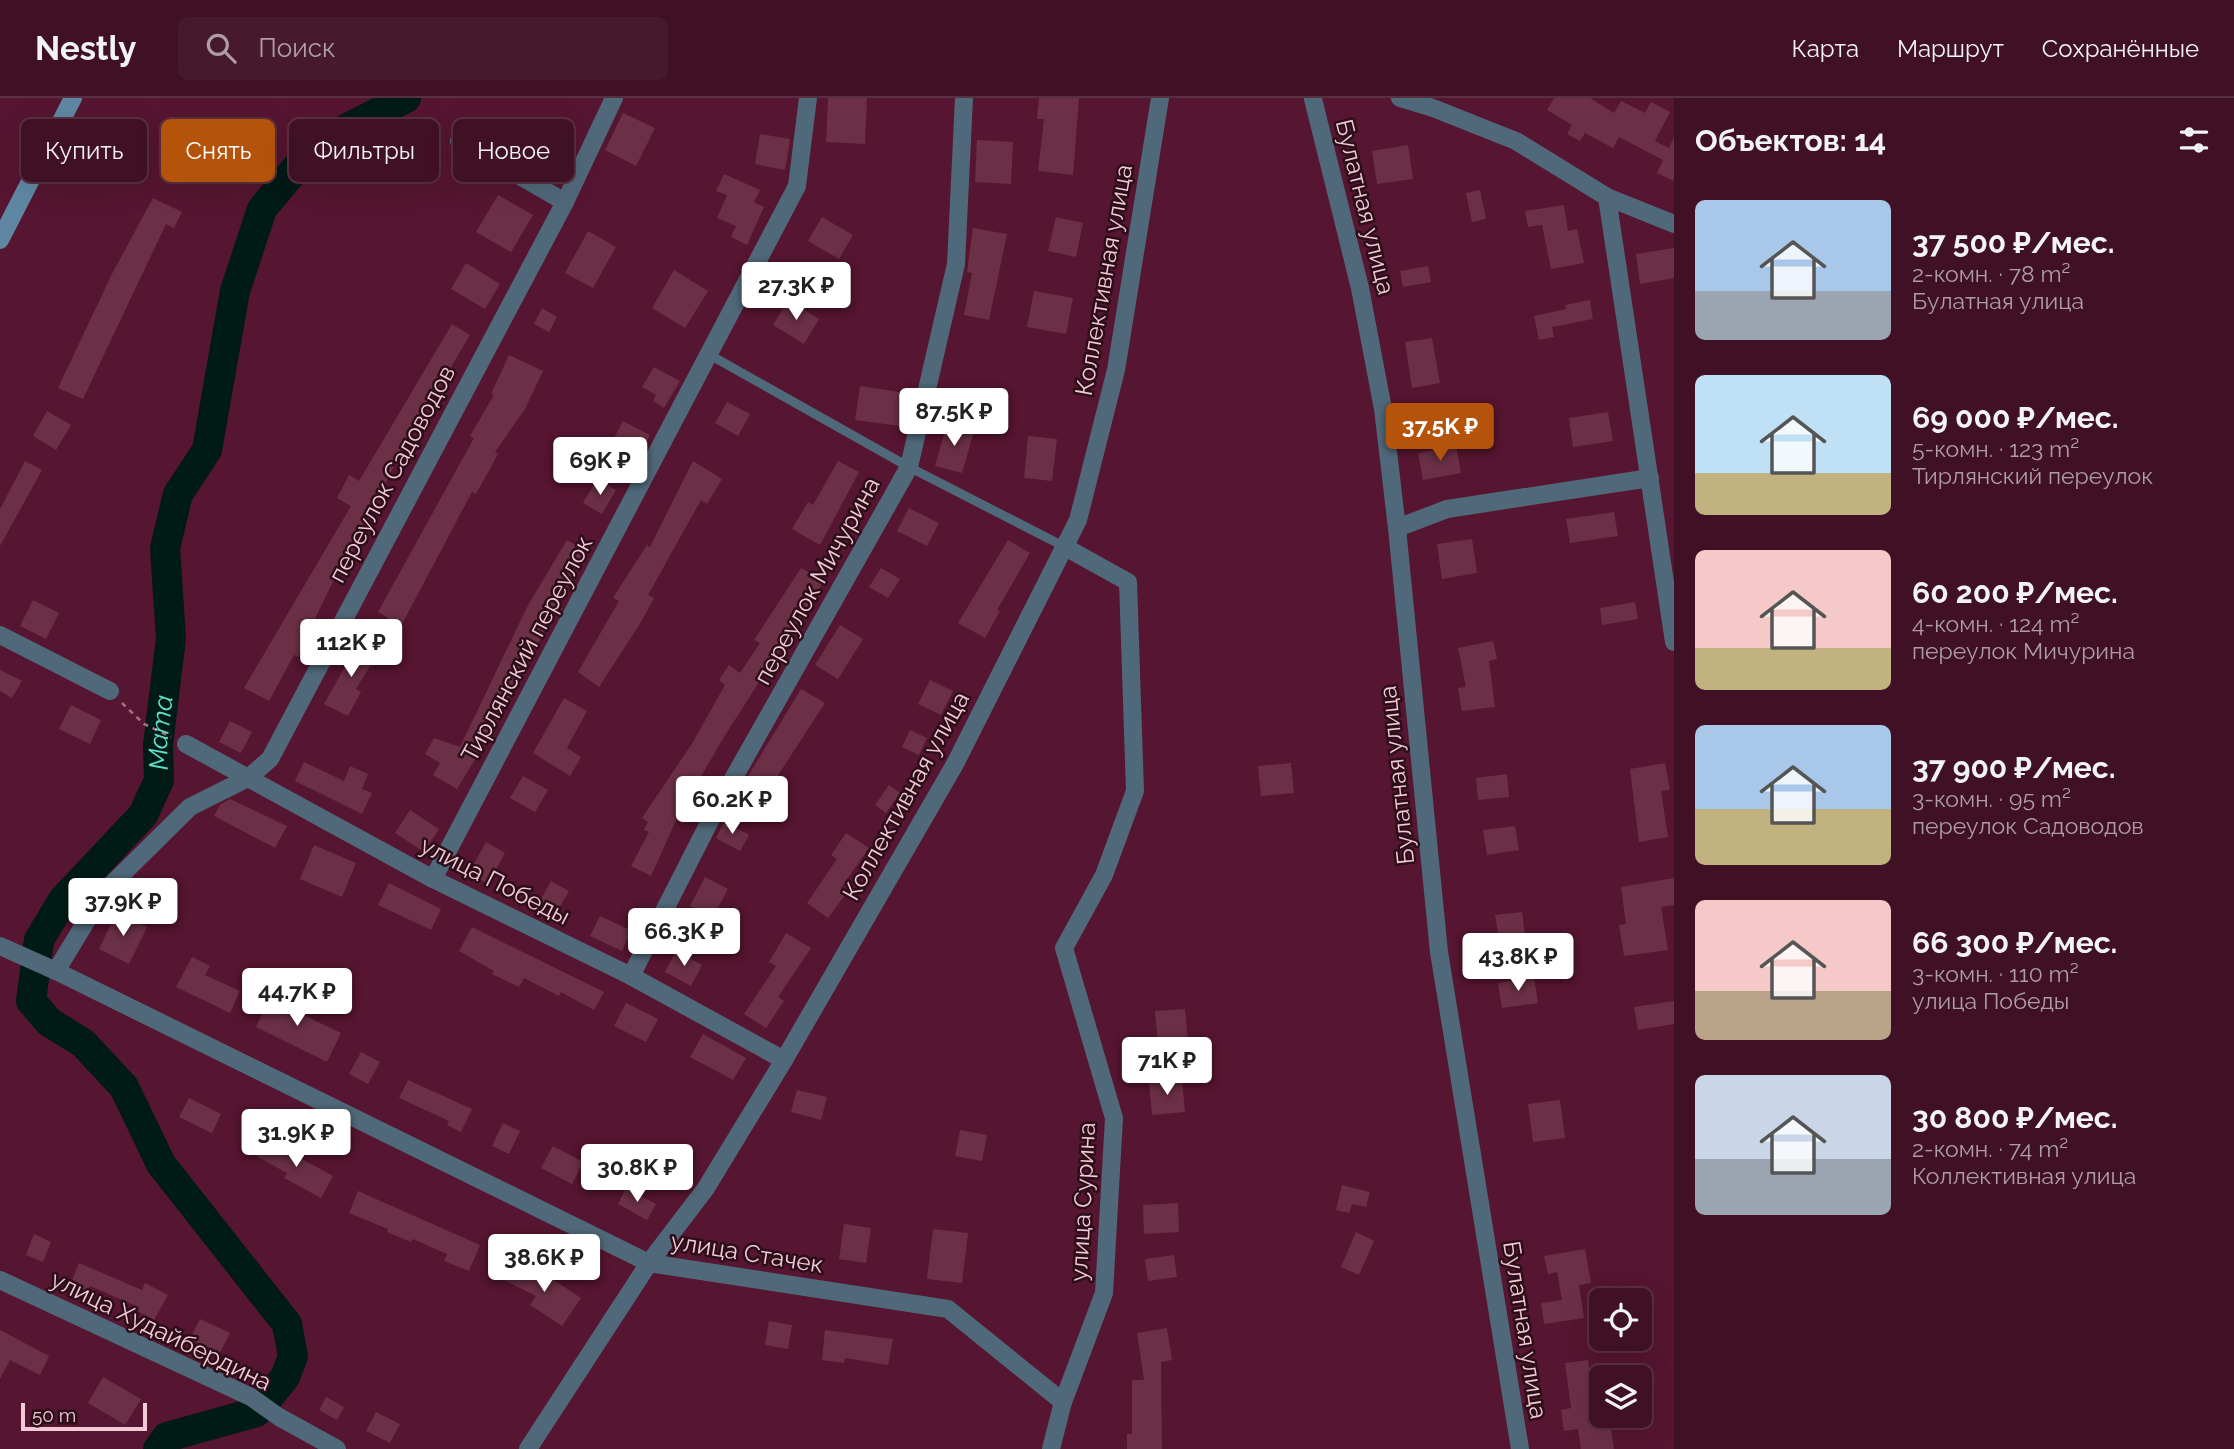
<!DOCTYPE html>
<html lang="ru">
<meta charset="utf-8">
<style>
body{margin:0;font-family:Raleway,sans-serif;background:#47192c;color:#f1f3f6;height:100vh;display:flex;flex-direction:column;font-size:26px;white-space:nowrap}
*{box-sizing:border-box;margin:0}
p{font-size:23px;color:#ae9da6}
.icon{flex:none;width:38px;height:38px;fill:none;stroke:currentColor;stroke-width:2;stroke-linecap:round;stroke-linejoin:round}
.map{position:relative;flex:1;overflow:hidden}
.drawer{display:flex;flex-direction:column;background:#401024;width:560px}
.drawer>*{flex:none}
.top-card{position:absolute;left:21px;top:21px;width:665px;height:63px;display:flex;gap:14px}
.controls{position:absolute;left:1589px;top:1190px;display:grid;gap:14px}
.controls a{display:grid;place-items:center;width:63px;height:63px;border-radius:10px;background:#401024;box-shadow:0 7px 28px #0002,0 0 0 2px #593041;font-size:35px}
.scale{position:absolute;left:21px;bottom:18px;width:126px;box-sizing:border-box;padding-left:7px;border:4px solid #f3c9d5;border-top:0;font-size:19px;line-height:24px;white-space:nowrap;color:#f3c9d5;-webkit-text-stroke:5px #2b0e19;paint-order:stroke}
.price{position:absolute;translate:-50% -60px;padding:0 16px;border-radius:7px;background:#fff;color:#222;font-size:23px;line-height:46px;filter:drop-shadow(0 2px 4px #0008)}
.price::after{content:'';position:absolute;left:50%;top:42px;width:21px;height:16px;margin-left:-10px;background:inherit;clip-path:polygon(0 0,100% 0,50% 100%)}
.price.on{background:#b45309;color:#fff}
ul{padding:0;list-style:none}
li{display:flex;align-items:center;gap:21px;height:175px;padding:0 21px}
li span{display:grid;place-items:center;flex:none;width:196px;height:140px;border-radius:10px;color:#555}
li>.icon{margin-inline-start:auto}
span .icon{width:84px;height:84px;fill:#fffc;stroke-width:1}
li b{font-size:30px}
h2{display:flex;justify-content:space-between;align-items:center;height:84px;padding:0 21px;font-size:30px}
.tag{padding:0 24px;border-radius:10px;background:#401024;box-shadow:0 7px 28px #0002,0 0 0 2px #593041;font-size:24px;line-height:63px}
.tag.on{background:#b45309;color:#fff}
header{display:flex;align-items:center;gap:42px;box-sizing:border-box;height:98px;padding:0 35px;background:#401024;border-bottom:2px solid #593041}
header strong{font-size:33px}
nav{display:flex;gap:38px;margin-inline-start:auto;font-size:24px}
.search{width:490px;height:63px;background:#47192c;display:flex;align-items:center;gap:18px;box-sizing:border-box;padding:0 24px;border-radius:10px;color:#ae9da6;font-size:26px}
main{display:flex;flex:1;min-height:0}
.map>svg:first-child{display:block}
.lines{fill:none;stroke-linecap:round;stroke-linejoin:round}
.river{stroke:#001b16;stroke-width:30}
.building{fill:#6c3046}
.path{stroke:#a77185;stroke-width:2.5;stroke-dasharray:5 5;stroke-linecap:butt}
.lane{stroke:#50697a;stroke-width:9}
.street{stroke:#50697a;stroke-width:18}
.secondary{stroke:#5f87a3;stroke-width:18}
.labels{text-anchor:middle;stroke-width:5;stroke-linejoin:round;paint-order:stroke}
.street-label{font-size:24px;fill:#f3c9d5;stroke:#2b0e19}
.water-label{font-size:26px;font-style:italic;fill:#5fe1c9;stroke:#2b0e19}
</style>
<header>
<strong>Nestly</strong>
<div class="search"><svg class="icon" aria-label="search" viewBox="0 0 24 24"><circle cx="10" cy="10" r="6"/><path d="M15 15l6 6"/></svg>Поиск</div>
<nav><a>Карта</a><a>Маршрут</a><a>Сохранённые</a></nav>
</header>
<main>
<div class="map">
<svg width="1674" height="1351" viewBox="0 0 1674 1351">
<rect width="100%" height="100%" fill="#561530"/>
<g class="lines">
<path class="river" id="s1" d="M158 1351 167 1339 257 1314 285 1279 293 1258 287 1226 161 1066 124 989 83 945 49 924 31 903 39 842 63 802 143 717 159 682 158 647 171 540 165 450 178 396 207 352 235 193 262 111 308 56 336 36 406 0"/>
</g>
<g class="building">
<polygon points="828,0 867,0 865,46 826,44"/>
<polygon points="1039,0 1079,0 1073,77 1038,73 1044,21 1037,21"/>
<polygon points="1554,0 1590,0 1614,15 1621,3 1645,15 1651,4 1670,14 1655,43 1669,50 1674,39 1674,83 1657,75 1663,62 1619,39 1613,50 1585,35 1580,43 1567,36 1572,27 1547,12"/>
<polygon points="623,15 655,30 636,68 605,52"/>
<polygon points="546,33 573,49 553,83 526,67"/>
<polygon points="183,34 212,51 197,78 168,61"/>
<polygon points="760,36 790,41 785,72 755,66"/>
<polygon points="977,42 1013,44 1011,86 975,84"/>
<polygon points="1408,47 1413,81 1377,86 1372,53"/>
<polygon points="724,76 760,92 754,104 764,109 747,147 731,139 736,128 717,120 727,97 716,93"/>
<polygon points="1480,92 1486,121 1472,124 1466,95"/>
<polygon points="498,97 533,117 511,154 476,134"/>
<polygon points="153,100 182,114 174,130 166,126 83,301 58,290 112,176"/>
<polygon points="1564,107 1568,133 1577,131 1584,165 1551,171 1542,127 1528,129 1525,113"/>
<polygon points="822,119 853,137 839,161 808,143"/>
<polygon points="1056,119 1083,125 1076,159 1048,153"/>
<polygon points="973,130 1007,136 989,222 964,217 972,175 967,174"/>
<polygon points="588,133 616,149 593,190 565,175"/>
<polygon points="1674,150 1674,180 1640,186 1636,156"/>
<polygon points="466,165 500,186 485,211 451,191"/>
<polygon points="1428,168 1431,184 1403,189 1400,173"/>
<polygon points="674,172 708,193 685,230 652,210"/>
<polygon points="1034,193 1073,200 1066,236 1027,229"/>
<polygon points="788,202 819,221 804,246 773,227"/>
<polygon points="1590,202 1593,221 1552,229 1554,239 1539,242 1534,218 1566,211 1565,207"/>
<polygon points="542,210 557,219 549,234 534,226"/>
<polygon points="452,226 470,237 400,355 360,440 341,472 339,471 310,531 313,532 298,559 294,557 269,603 244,590 351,408 337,400 349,377 359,383"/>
<polygon points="1432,240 1440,285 1412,290 1405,244"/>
<polygon points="509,257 543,273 525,311 495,354 498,356 476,396 472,394 401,528 378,514 474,340 470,338 494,297 491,296"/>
<polygon points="654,269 680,283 664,310 653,303 656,297 642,289"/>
<polygon points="860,288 906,295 900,328 855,322"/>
<polygon points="727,304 750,316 738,338 715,325"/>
<polygon points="47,313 71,327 56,352 33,338"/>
<polygon points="1608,314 1613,343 1573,349 1569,320"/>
<polygon points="623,323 650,337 638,360 611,346"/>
<polygon points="947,326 974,333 962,375 935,368"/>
<polygon points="1028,338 1057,341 1052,383 1024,380"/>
<polygon points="1456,348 1461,375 1423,382 1418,355"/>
<polygon points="25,363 42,372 0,448 0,411"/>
<polygon points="693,363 722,381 707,406 701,402 648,497 654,500 641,524 599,589 578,574 619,503 613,500 623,484 647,447 650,449"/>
<polygon points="838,363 859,374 820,447 792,431 808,404 813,407"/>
<polygon points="597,381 616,392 602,416 583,405"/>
<polygon points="909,410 939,425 927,448 897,433"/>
<polygon points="1614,414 1618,438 1570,445 1566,421"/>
<polygon points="1472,441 1477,475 1442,481 1437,446"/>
<polygon points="567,442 587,453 486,643 457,691 433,677 440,665 425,656 434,640 460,649 527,509"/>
<polygon points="1008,442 1030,455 997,512 1000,513 985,540 958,525"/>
<polygon points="801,470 824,483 724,639 678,718 651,778 631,768 649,734 644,732 648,724 642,720 693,644 725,587 719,582 729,567 740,575 760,545 754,542"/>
<polygon points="881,470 900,481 888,500 869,489"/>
<polygon points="33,502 59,515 46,541 20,528"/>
<polygon points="1635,504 1638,521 1602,527 1600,510"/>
<polygon points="840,527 863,541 838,581 815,567"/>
<polygon points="360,542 379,553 356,591 361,594 348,618 324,606"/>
<polygon points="1493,543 1497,561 1489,563 1495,609 1462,613 1458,590 1466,589 1458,550"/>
<polygon points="0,572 22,583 12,600 0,593"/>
<polygon points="930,582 953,593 941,617 918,606"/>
<polygon points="801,591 825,605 775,682 779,684 766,708 739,693"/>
<polygon points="564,600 587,613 567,650 581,659 570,678 533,655"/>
<polygon points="71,607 101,622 90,646 59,631"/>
<polygon points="230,623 252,634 241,655 219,644"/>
<polygon points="910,632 927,640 919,657 902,649"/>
<polygon points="304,664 344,683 350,668 368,676 362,691 372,695 362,716 295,683"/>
<polygon points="1291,665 1294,695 1261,698 1258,668"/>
<polygon points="1665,665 1670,692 1661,693 1668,739 1639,744 1630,671"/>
<polygon points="1507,676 1509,699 1478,702 1476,680"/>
<polygon points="523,678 548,692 535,714 510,700"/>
<polygon points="889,687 900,695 886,715 875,707"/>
<polygon points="230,701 287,728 275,750 214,718 220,707"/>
<polygon points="410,712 439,731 424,754 395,735"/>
<polygon points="724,724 749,737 740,753 716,740"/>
<polygon points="1515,728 1519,752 1487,757 1483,732"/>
<polygon points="846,735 869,750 841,790 847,794 828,820 807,805 837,761 831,757"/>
<polygon points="486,744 505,755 488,786 469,775"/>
<polygon points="314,747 356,765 342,799 300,781"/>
<polygon points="705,779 728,791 713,819 690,808"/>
<polygon points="1674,780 1674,807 1661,809 1668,852 1624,858 1619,827 1626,826 1621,789"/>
<polygon points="551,783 569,793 555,817 537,808"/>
<polygon points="389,785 441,811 431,832 378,807"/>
<polygon points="117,814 147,829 129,866 99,851"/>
<polygon points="1522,814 1525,837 1499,841 1495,817"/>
<polygon points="600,818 632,833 622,853 590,838"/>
<polygon points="472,829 604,894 594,912 561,894 559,898 524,880 519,889 492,876 494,873 459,853"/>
<polygon points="786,835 811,850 778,899 784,903 766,930 744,916 776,868 769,864"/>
<polygon points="676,853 702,867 691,888 665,874"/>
<polygon points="192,859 210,868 205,877 240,893 230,915 176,889"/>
<polygon points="1534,879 1538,905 1502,910 1498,885"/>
<polygon points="272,894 302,908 299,915 341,935 327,964 256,929"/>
<polygon points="1674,903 1674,926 1638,932 1634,909"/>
<polygon points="626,905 658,921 646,944 614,928"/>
<polygon points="1185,911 1188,944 1158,947 1155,913"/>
<polygon points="703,936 746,960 733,982 690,959"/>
<polygon points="361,954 380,964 368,986 349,976"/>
<polygon points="408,982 472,1011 461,1034 447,1027 449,1023 399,1000"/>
<polygon points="1182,982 1185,1014 1152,1017 1149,984"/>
<polygon points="797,992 827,999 821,1022 791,1014"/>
<polygon points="189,1000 221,1016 212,1035 179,1019"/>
<polygon points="1560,1002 1565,1040 1533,1044 1528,1006"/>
<polygon points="503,1025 520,1033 509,1056 492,1048"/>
<polygon points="960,1032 987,1037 982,1063 955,1058"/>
<polygon points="265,1041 333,1078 321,1100 284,1080 287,1075 256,1058"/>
<polygon points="553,1048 583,1064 572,1086 541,1070"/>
<polygon points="1342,1087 1370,1094 1366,1109 1352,1106 1349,1115 1336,1112"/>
<polygon points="626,1090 656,1106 647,1122 618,1106"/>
<polygon points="358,1093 480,1147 469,1173 444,1163 447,1156 413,1141 411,1144 387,1134 388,1131 349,1115"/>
<polygon points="1178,1105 1179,1134 1144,1136 1143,1107"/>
<polygon points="844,1126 871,1130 866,1165 839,1161"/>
<polygon points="933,1131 968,1135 962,1185 927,1181"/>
<polygon points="1356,1134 1374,1143 1359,1177 1341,1169"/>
<polygon points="34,1136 51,1144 43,1164 26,1157"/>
<polygon points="1585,1151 1591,1185 1579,1187 1584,1220 1544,1226 1541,1205 1562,1202 1557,1174 1548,1176 1544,1158"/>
<polygon points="1174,1157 1177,1179 1148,1183 1145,1161"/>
<polygon points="512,1164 547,1182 549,1179 581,1200 562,1228 530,1207 536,1198 504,1182"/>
<polygon points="79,1165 142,1192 145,1185 168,1197 154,1222 132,1210 134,1207 90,1188 87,1194 70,1187"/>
<polygon points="200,1221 230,1235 220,1255 190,1241"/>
<polygon points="769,1223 792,1227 788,1251 765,1247"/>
<polygon points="1167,1230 1172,1262 1161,1264 1162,1351 1127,1351 1127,1336 1132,1336 1132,1282 1144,1282 1137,1235"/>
<polygon points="0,1232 49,1258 40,1277 10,1262 0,1281"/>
<polygon points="825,1232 893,1241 888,1267 845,1260 844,1265 822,1262"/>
<polygon points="1588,1262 1594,1307 1601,1305 1601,1318 1609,1318 1614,1351 1581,1351 1578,1331 1564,1333 1561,1312 1571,1310 1565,1265"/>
<polygon points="103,1279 141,1301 125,1327 88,1305"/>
<polygon points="326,1299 344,1309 337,1322 319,1312"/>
<polygon points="376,1314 400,1326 390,1345 366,1333"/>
</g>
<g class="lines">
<polyline class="path" points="122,605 144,626 171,639"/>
<polyline class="lane" points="710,257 909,369 1065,449"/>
<g class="street">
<polyline points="1400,0 1433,10 1516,43 1607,99 1674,126"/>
<polyline points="1313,1 1360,190 1383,311 1397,430 1439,854 1520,1351"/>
<polyline points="459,43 565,104"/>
<polyline points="1607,99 1674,544"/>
<polyline points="1397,430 1447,411 1650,380"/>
<polyline points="0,537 110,593"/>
<polyline points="186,646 433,781 631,878 784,962"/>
<polyline points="433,781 797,88 808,0"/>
<polyline points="0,848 56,873 649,1165 948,1211 1063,1304"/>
<polyline points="56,873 104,794 190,709 248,680 270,661 565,104 614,0"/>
<polyline points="631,878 716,711 909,369 956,166 964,0"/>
<polyline points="0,1182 251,1299 279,1319 337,1351"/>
<polyline points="528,1351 649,1165 706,1090 784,962 955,666 1078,422 1116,272 1160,0"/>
<polyline points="1051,1351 1063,1304 1104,1195 1114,1020 1064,850 1104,777 1135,693 1128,484 1065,449"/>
</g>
<polyline class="secondary" points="0,142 73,0"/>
</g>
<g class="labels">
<g class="street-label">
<text transform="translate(1365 109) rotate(76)" y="8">Булатная улица</text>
<text transform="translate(1104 182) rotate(-80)" y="8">Коллективная улица</text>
<text transform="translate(392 376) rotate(-62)" y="8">переулок Садоводов</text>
<text transform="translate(817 483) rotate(-61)" y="8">переулок Мичурина</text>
<text transform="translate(527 551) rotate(-62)" y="8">Тирлянский переулок</text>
<text transform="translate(1397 677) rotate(-96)" y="8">Булатная улица</text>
<text transform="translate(906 698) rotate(-61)" y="8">Коллективная улица</text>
<text transform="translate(495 783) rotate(27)" y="8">улица Победы</text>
<text transform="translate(1083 1104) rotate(-87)" y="8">улица Сурина</text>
<text transform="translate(747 1155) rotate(9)" y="8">улица Стачек</text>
<text transform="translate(1525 1232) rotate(81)" y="8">Булатная улица</text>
<text transform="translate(161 1233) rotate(26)" y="8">улица Худайбердина</text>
</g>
<g class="water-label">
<text dy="9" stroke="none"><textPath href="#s1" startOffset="936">Мата</textPath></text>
</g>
</g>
</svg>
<div class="controls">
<a><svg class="icon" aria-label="locate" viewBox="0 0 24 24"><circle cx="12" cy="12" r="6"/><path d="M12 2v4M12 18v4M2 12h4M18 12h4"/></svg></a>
<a><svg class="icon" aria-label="layers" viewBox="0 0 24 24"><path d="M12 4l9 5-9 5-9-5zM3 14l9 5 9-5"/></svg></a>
</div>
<div class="scale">50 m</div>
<b class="price" style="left:796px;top:224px">27.3K ₽</b>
<b class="price" style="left:954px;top:350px">87.5K ₽</b>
<b class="price on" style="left:1440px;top:365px">37.5K ₽</b>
<b class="price" style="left:600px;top:399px">69K ₽</b>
<b class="price" style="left:351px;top:581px">112K ₽</b>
<b class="price" style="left:732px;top:738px">60.2K ₽</b>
<b class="price" style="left:123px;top:840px">37.9K ₽</b>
<b class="price" style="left:684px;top:870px">66.3K ₽</b>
<b class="price" style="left:1518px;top:895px">43.8K ₽</b>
<b class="price" style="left:297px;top:930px">44.7K ₽</b>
<b class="price" style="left:1167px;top:999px">71K ₽</b>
<b class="price" style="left:296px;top:1071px">31.9K ₽</b>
<b class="price" style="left:637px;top:1106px">30.8K ₽</b>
<b class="price" style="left:544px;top:1196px">38.6K ₽</b>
<div class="top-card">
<a class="tag">Купить</a>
<a class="tag on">Снять</a>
<a class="tag">Фильтры</a>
<a class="tag">Новое</a>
</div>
</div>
<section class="drawer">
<h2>Объектов: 14<svg class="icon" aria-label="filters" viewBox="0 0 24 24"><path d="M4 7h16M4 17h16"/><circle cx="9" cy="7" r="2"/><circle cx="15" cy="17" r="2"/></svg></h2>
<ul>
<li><span style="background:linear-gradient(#a9c7e8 65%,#9aa5b1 0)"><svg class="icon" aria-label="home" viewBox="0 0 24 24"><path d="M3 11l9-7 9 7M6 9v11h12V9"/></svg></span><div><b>37 500 ₽/мес.</b><p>2-комн. · 78 m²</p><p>Булатная улица</p></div></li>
<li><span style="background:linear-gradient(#bfe0f5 70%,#c2b280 0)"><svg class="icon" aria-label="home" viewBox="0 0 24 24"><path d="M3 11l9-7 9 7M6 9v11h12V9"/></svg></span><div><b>69 000 ₽/мес.</b><p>5-комн. · 123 m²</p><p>Тирлянский переулок</p></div></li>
<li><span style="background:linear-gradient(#f6c9c9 70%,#c2b280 0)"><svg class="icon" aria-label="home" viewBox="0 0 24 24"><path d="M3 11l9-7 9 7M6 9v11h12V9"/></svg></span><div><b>60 200 ₽/мес.</b><p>4-комн. · 124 m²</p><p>переулок Мичурина</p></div></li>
<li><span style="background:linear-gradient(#a9c7e8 60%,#c2b280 0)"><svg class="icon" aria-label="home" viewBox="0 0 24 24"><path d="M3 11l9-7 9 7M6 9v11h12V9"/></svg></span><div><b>37 900 ₽/мес.</b><p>3-комн. · 95 m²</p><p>переулок Садоводов</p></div></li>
<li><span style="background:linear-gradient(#f6c9c9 65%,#b9a48a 0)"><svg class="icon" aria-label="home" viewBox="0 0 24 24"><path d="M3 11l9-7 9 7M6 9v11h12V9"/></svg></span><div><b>66 300 ₽/мес.</b><p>3-комн. · 110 m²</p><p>улица Победы</p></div></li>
<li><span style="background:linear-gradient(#c9d6e8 60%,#9aa5b1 0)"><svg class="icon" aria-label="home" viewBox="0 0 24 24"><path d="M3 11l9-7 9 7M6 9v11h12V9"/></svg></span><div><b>30 800 ₽/мес.</b><p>2-комн. · 74 m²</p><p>Коллективная улица</p></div></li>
</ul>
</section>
</main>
